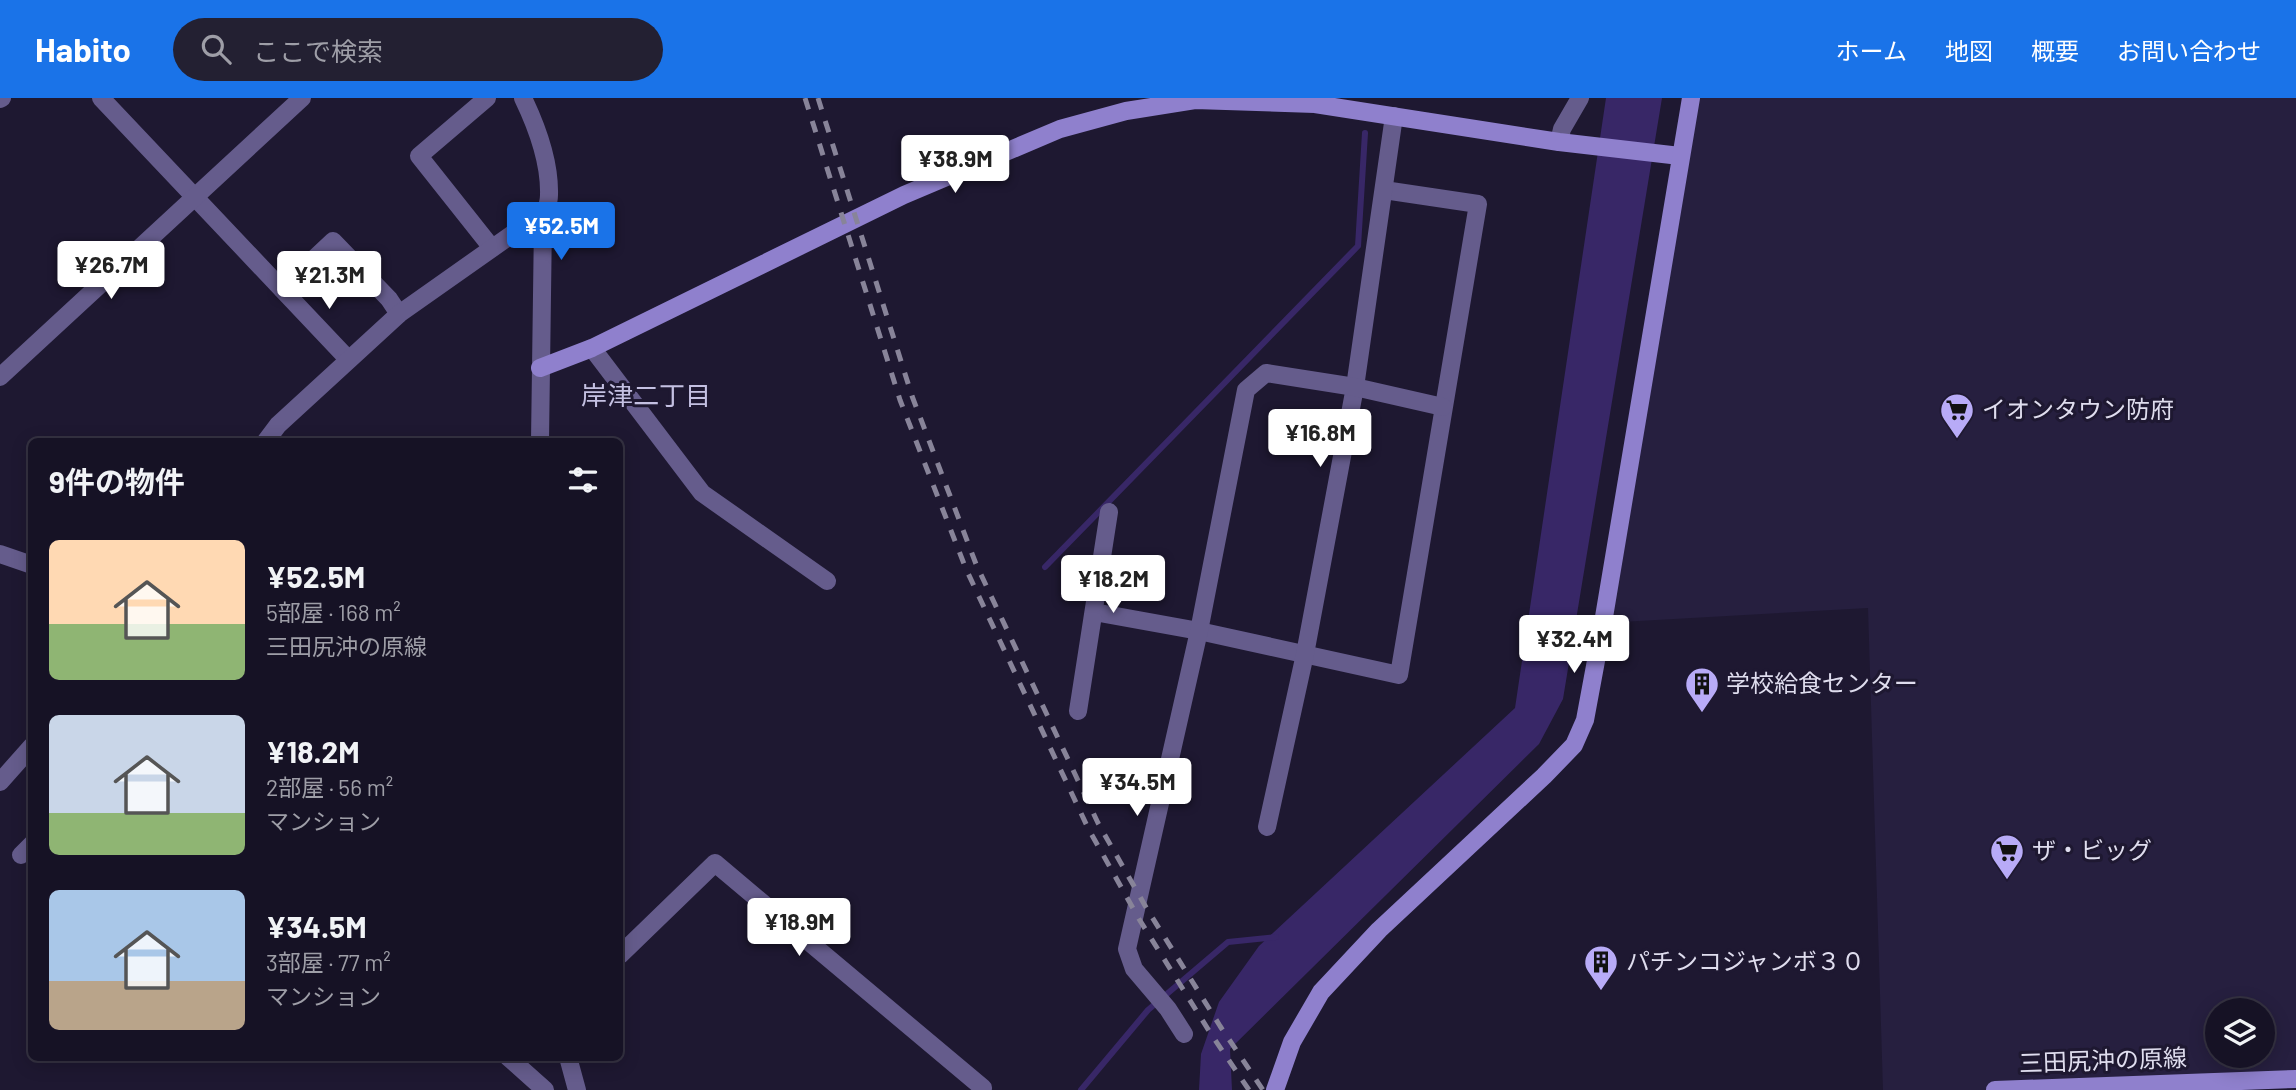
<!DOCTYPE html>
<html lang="ja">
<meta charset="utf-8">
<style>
body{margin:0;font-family:Barlow,"Noto Sans JP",sans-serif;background:#232032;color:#f1f3f6;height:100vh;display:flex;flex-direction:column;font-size:26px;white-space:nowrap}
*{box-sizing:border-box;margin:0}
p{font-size:23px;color:#9e9ea7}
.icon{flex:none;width:38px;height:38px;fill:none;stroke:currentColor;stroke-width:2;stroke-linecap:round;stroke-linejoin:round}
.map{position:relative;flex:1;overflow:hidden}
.drawer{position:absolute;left:28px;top:340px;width:595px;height:623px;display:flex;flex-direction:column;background:#161225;border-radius:10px;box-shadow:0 4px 18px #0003,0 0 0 2px #353242}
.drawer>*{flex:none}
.controls{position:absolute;left:2205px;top:900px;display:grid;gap:14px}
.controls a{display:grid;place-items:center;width:70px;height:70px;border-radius:50%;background:#161225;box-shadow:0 4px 18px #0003,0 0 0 2px #353242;font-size:35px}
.price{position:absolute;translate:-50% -60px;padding:0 16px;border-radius:7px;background:#fff;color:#222;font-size:23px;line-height:46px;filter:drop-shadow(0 2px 4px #0008)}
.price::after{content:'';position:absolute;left:50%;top:42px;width:21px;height:16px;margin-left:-10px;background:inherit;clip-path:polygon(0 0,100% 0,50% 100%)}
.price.current{background:#1a73e8;color:#fff}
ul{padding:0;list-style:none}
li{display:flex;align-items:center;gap:21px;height:175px;padding:0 21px}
li span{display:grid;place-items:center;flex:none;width:196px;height:140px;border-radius:10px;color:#555}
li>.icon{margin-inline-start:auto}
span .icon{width:84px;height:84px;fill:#fffc;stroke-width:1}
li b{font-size:30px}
h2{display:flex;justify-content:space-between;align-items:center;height:84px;padding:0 21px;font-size:30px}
header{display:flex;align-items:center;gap:42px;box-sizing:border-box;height:98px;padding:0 35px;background:#1a73e8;color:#fff}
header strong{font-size:33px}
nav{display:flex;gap:38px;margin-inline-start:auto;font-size:24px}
.search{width:490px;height:63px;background:#232032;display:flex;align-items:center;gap:18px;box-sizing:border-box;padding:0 24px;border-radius:38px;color:#9e9ea7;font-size:26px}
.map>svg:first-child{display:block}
.built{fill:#261f3f;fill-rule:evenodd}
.water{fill:#382767}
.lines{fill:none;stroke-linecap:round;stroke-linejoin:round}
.stream{stroke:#382767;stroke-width:6}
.street{stroke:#655c8c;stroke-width:18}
.secondary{stroke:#8f80cd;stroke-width:18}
.rail{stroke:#888499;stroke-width:5;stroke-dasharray:12 12;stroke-linecap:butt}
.labels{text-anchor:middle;stroke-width:6;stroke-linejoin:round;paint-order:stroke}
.poi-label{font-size:24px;fill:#dfddee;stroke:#1e1831;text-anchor:start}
.street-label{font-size:24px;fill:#dfddee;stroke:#1e1831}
.neighbourhood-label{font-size:26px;fill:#c4c0e2;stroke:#1e1831}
</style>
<header>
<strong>Habito</strong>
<div class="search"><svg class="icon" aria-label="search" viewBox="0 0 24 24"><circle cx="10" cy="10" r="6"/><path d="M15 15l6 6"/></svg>ここで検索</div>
<nav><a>ホーム</a><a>地図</a><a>概要</a><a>お問い合わせ</a></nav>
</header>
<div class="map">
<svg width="2296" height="992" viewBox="0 0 2296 992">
<rect width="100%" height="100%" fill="#1e1831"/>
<path class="built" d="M1691 0H2296V985L2046 992H1883L1868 510 1603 525ZM2217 912H2263V957H2217Z"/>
<polygon class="water" points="1606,0 1662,0 1563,601 1539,646 1230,951 1232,992 1199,992 1201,956 1219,904 1259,848 1515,610"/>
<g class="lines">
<g class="stream">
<polyline points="1045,469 1358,148 1365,35"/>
<polyline points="1081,992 1148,912 1228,844 1276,839"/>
</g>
<g class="street">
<polyline points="101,0 348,261"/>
<polyline points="487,0 419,58 492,150"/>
<path d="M523 0C537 29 550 63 549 97 549 106 545 115 543 124L540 343"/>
<polyline points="0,1 2,0"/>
<polyline points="1559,44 1562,31 1580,0"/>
<polyline points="282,191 333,143 389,201 399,216"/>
<polyline points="592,250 702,395 827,483"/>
<polyline points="0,279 302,0"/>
<polyline points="266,343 278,327 399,216 521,130 543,124"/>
<polyline points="0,456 32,467"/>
<polyline points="1094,514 1199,533 1399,577 1478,106 1384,92"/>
<polyline points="1078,613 1109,414"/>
<polyline points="0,684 32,648"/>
<polyline points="1267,729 1305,556 1355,289 1394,18"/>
<polyline points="21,757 32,746"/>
<polyline points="620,857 715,765 983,990"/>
<polyline points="1184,936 1168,911 1134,871 1127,851 1199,533 1246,292 1266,275 1355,289 1443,309"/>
<polyline points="508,959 545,992"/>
<polyline points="568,959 577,992"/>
</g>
<g class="secondary">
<polyline points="540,270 592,250 904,97 1060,31 1126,13 1195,2 1315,6 1559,44 1680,58"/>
<polyline points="1275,992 1292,944 1321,894 1379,832 1544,678 1574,647 1585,622 1603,525 1691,0"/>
<polyline points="1995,992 2296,981"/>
</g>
<g class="rail">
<polyline points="805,0 900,302 966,471 1088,730 1139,821 1211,936 1249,992"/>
<polyline points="818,0 912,298 976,466 1098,725 1147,811 1220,928 1263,992"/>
</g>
</g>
<defs>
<g id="supermarket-pin" transform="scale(1.75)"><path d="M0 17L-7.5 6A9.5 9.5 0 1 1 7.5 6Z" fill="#b8abf7" stroke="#1e1831"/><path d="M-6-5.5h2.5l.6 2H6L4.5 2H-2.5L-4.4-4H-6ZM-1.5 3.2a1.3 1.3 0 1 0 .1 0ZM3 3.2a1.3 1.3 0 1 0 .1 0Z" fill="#111"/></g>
<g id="building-pin" transform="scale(1.75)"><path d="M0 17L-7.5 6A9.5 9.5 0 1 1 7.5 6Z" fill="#b8abf7" stroke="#1e1831"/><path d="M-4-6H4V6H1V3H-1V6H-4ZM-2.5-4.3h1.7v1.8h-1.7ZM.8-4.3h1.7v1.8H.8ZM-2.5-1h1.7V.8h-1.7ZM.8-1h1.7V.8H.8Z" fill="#111"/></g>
</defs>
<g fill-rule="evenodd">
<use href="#supermarket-pin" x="1957" y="312"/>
<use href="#building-pin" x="1702" y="586"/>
<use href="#supermarket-pin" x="2007" y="753"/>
<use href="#building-pin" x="1601" y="864"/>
</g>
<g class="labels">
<g class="poi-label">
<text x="1982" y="320">イオンタウン防府</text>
<text x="1726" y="594">学校給食センター</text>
<text x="2032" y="761">ザ・ビッグ</text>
<text x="1626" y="872">パチンコジャンボ３０</text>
</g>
<g class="street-label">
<text transform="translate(2103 963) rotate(-2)" y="8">三田尻沖の原線</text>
</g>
<g class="neighbourhood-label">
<text x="646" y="307">岸津二丁目</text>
</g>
</g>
</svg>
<div class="controls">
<a><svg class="icon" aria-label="layers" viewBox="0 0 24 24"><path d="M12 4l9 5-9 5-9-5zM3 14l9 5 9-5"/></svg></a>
</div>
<b class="price" style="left:955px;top:97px">¥38.9M</b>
<b class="price current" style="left:561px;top:164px">¥52.5M</b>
<b class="price" style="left:111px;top:203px">¥26.7M</b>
<b class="price" style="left:329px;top:213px">¥21.3M</b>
<b class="price" style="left:1320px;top:371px">¥16.8M</b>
<b class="price" style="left:1113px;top:517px">¥18.2M</b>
<b class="price" style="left:1574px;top:577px">¥32.4M</b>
<b class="price" style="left:1137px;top:720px">¥34.5M</b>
<b class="price" style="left:799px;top:860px">¥18.9M</b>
<section class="drawer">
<h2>9件の物件<svg class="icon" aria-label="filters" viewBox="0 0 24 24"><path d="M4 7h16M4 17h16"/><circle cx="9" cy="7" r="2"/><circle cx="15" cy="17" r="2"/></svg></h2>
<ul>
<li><span style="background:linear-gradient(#ffd9b3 60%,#8fb573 0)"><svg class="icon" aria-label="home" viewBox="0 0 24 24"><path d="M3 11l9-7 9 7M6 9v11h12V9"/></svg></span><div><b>¥52.5M</b><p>5部屋 · 168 m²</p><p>三田尻沖の原線</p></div></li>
<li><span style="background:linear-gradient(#c9d6e8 70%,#8fb573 0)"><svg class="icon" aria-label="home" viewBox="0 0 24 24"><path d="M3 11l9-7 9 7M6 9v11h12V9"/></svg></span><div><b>¥18.2M</b><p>2部屋 · 56 m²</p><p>マンション</p></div></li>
<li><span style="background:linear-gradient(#a9c7e8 65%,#b9a48a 0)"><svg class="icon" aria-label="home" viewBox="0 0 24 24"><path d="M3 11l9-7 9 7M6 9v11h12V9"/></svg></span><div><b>¥34.5M</b><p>3部屋 · 77 m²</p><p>マンション</p></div></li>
</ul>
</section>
</div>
